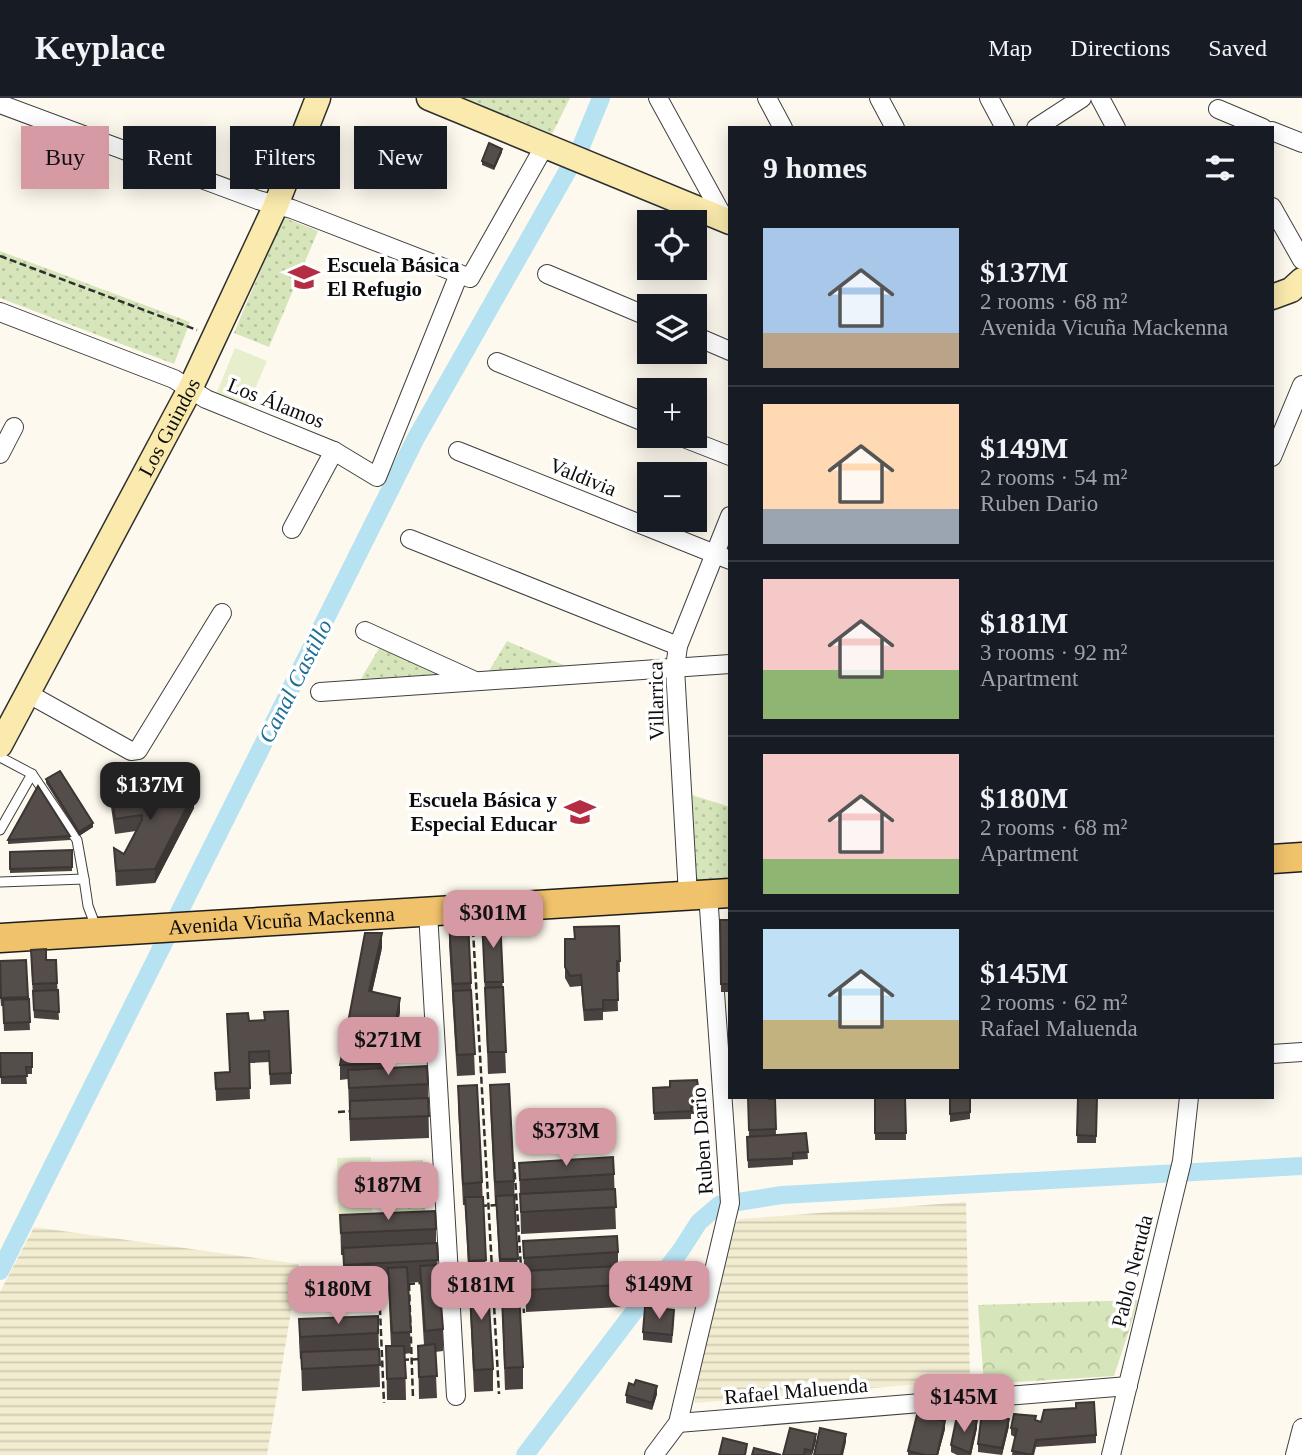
<!DOCTYPE html>
<meta charset="utf-8">
<style>
body{margin:0;font-family:Georgia,serif;background:#242831;color:#f1f3f6;height:100vh;display:flex;flex-direction:column;font-size:26px;white-space:nowrap}
*{box-sizing:border-box;margin:0}
p{font-size:23px;color:#9ea1a6}
.icon{flex:none;width:38px;height:38px;fill:none;stroke:currentColor;stroke-width:2;stroke-linecap:round;stroke-linejoin:round}
.map{position:relative;flex:1;overflow:hidden}
.drawer{position:absolute;left:728px;top:28px;width:546px;height:973px;display:flex;flex-direction:column;background:#171b24;border-radius:0px;box-shadow:0 4px 18px #0003}
.drawer>*{flex:none}
.banner{position:absolute;left:21px;top:28px;width:602px;height:63px;display:flex;gap:14px}
.buttons{position:absolute;left:637px;top:112px;display:grid;gap:14px}
.buttons a{display:grid;place-items:center;width:70px;height:70px;border-radius:0px;background:#171b24;box-shadow:0 4px 18px #0003;font-size:35px}
.price{position:absolute;translate:-50% -60px;padding:0 16px;border-radius:14px;background:#d69aa5;color:#111;font-size:23px;line-height:46px;filter:drop-shadow(0 2px 4px #0008)}
.price::after{content:'';position:absolute;left:50%;top:42px;width:21px;height:16px;margin-left:-10px;background:inherit;clip-path:polygon(0 0,100% 0,50% 100%)}
.price.on{background:#222;color:#fff}
ul{padding:0;list-style:none}
li{display:flex;align-items:center;gap:21px;height:175px;padding:0 35px}
li+li{border-top:2px solid #363941}
li span{display:grid;place-items:center;flex:none;width:196px;height:140px;border-radius:0px;color:#555}
li>.icon{margin-inline-start:auto}
span .icon{width:84px;height:84px;fill:#fffc;stroke-width:1}
li b{font-size:30px}
h2{display:flex;justify-content:space-between;align-items:center;height:84px;padding:0 35px;font-size:30px}
.chip{padding:0 24px;border-radius:0px;background:#171b24;box-shadow:0 4px 18px #0003;font-size:24px;line-height:63px}
.chip.on{background:#d69aa5;color:#111}
header{display:flex;align-items:center;gap:42px;box-sizing:border-box;height:98px;padding:0 35px;background:#171b24;border-bottom:2px solid #363941}
header strong{font-size:33px}
nav{display:flex;gap:38px;margin-inline-start:auto;font-size:24px}
.map>svg:first-child{display:block}
.farmland{fill:url(#farmland-rules)}
.grass{fill:url(#grass-dots)}
.park{fill:url(#park-crowns)}
.pitch{fill:#e6eecb}
.lines{fill:none;stroke-linecap:round;stroke-linejoin:round}
.canal{stroke:#b6e2f2;stroke-width:18}
.lane-casing{stroke:#404040;stroke-width:11}
.street-casing{stroke:#404040;stroke-width:20}
.secondary-casing{stroke:#2f2f2f;stroke-width:27}
.primary-casing{stroke:#1e1e1e;stroke-width:31}
.path{stroke:#2f2f2f;stroke-width:2.5;stroke-dasharray:7 3.5;stroke-linecap:butt}
.lane{stroke:#fff;stroke-width:9}
.street{stroke:#fff;stroke-width:18}
.secondary{stroke:#faeaad;stroke-width:24}
.primary{stroke:#f0c26c;stroke-width:28}
.wall{fill:#494240}
.shaded-wall{fill:#3c3634}
.building{fill:#554d4a;stroke:#3c3634;stroke-width:2}
.labels{text-anchor:middle;stroke-width:7;stroke-linejoin:round;paint-order:stroke}
.poi-label{font-size:21px;font-weight:bold;fill:#0d0d0d;stroke:#fff;text-anchor:start}
.street-label{font-size:21px;fill:#0d0d0d;stroke:#fff}
.water-label{font-size:23px;font-style:italic;fill:#1e6f98;stroke:#fff}
</style>
<header>
<strong>Keyplace</strong>
<nav><a>Map</a><a>Directions</a><a>Saved</a></nav>
</header>
<div class="map">
<svg width="1302" height="1357" viewBox="0 0 1302 1357">
<defs>
<pattern id="farmland-rules" width="6" height="5" patternUnits="userSpaceOnUse" patternTransform="scale(1.75)"><rect width="6" height="5" fill="#f2ecd0"/><path d="M0 2.5h6" fill="none" stroke="#cec9b1"/></pattern>
<pattern id="grass-dots" width="8" height="8" patternUnits="userSpaceOnUse" patternTransform="scale(1.75)"><rect width="8" height="8" fill="#d6e6ba"/><path d="M2 2h.1M6 6h.1" fill="none" stroke="#b6c49f" stroke-width="1.8" stroke-linecap="round"/></pattern>
<pattern id="park-crowns" width="20" height="18" patternUnits="userSpaceOnUse" patternTransform="scale(1.75)"><rect width="20" height="18" fill="#d6e6ba"/><path d="M2 6a3 3 0 1 1 6 0M12 15a3 3 0 1 1 6 0" fill="none" stroke="#b6c49f"/></pattern>
</defs>
<rect width="100%" height="100%" fill="#fef9ee"/>
<g class="farmland">
<polygon points="966,1104 970,1282 694,1305 728,1132 740,1121"/>
<polygon points="34,1129 299,1166 267,1357 0,1357 0,1194"/>
</g>
<g class="grass">
<polygon points="445,0 570,0 547,46"/>
<polygon points="283,119 318,133 269,249 234,235"/>
<polygon points="0,153 190,224 174,266 0,200"/>
<polygon points="507,543 575,572 486,578"/>
<polygon points="380,549 448,578 359,584"/>
<polygon points="692,697 730,709 730,793 694,796"/>
<polygon points="423,1062 426,1131 386,1132 383,1064"/>
</g>
<polygon class="park" points="1139,1202 1114,1278 984,1286 978,1207"/>
<g class="pitch">
<polygon points="235,250 267,263 246,312 215,299"/>
<polygon points="371,1059 373,1136 339,1137 337,1060"/>
</g>
<g class="lines">
<g class="canal">
<polyline points="0,1173 416,340 580,51 601,0"/>
<polyline points="525,1357 681,1152 699,1124 719,1107 782,1097 1302,1068"/>
</g>
<g class="lane-casing">
<g id="lane">
<polyline points="0,659 32,676 0,732"/>
<polyline points="32,676 77,742 84,781"/>
<polyline points="0,784 84,781 88,808 96,829"/>
</g>
</g>
<g class="street-casing">
<g id="street">
<polyline points="658,0 725,122"/>
<polyline points="767,0 783,30"/>
<polyline points="879,0 895,30"/>
<polyline points="989,0 1005,30"/>
<polyline points="1100,0 1116,30"/>
<polyline points="0,6 258,102 292,111 470,180 544,49"/>
<polyline points="1218,11 1263,30"/>
<polyline points="1036,30 1082,0"/>
<polyline points="1272,33 1302,45"/>
<polyline points="1272,109 1302,162"/>
<polyline points="547,176 649,219"/>
<polyline points="0,214 174,281 206,301 334,353 377,379 459,176"/>
<polyline points="695,238 730,253"/>
<polyline points="497,264 649,326"/>
<polyline points="679,338 730,358"/>
<polyline points="458,353 730,462"/>
<polyline points="0,356 14,329"/>
<polyline points="1272,359 1302,287"/>
<polyline points="292,431 334,353"/>
<polyline points="410,441 678,548"/>
<polyline points="365,533 473,582"/>
<polyline points="320,594 730,566"/>
<polyline points="27,595 131,653 138,652 222,515"/>
<polyline points="688,797 675,570 678,548 730,418"/>
<polyline points="428,814 456,1298"/>
<polyline points="1272,956 1302,954"/>
<polyline points="678,1325 1128,1288"/>
<polyline points="654,1357 678,1325 730,1105 708,796"/>
<polyline points="1111,1357 1182,1063 1189,999"/>
<polyline points="1295,1357 1302,1330"/>
</g>
</g>
<g class="secondary-casing">
<g id="secondary">
<polyline points="429,0 730,124"/>
<polyline points="1272,199 1291,192 1302,182"/>
<path id="s1" d="M0 647 190 291 276 107 318 0"/>
</g>
</g>
<g class="primary-casing">
<g id="primary">
<polyline points="1272,761 1302,759"/>
<path id="s2" d="M0 840 730 795"/>
</g>
</g>
<g class="path">
<polyline points="0,158 197,232"/>
<polyline points="473,832 499,1296"/>
<polyline points="338,1014 353,1013"/>
<polyline points="514,1064 524,1215"/>
<polyline points="480,1108 498,1107"/>
<polyline points="408,1186 422,1185"/>
<polyline points="409,1186 413,1300"/>
<polyline points="485,1188 503,1187"/>
<polyline points="379,1189 384,1305"/>
<polyline points="339,1192 391,1188"/>
<polyline points="402,1262 419,1261"/>
</g>
<use href="#lane" class="lane"/>
<use href="#street" class="street"/>
<use href="#secondary" class="secondary"/>
<use href="#primary" class="primary"/>
</g>
<g class="wall">
<polygon points="502,54 494,72 482,67 482,63"/>
<polygon points="46,681 93,729 79,738 46,685"/>
<polygon points="111,694 194,710 155,785 116,788 114,750 124,756 136,733 115,736 111,709"/>
<polygon points="70,738 70,742 8,746 8,742"/>
<polygon points="72,752 72,773 10,775 10,754"/>
<polygon points="500,820 506,975 488,976 482,821"/>
<polygon points="720,822 730,822 730,894 721,894"/>
<polygon points="449,824 471,885 475,977 457,978 449,846"/>
<polygon points="619,828 620,874 617,874 618,913 603,914 603,922 584,923 581,888 570,889 565,880 565,841 574,841"/>
<polygon points="382,850 372,894 400,914 390,970 428,986 429,1040 350,1043 348,981 340,982 340,967"/>
<polygon points="31,860 46,862 56,862 59,922 34,920"/>
<polygon points="26,862 30,932 4,933 3,908 1,908 0,895"/>
<polygon points="227,916 249,923 291,975 291,986 270,987 269,964 249,965 250,1001 216,1003 215,975 230,974"/>
<polygon points="0,955 32,955 32,976 26,976 27,986 1,986"/>
<polygon points="490,987 514,1083 518,1176 523,1269 523,1291 505,1292 501,1183 500,1183 496,1106 495,1106 490,1009"/>
<polygon points="458,988 482,1084 486,1175 493,1271 493,1293 474,1294 465,1107 463,1107 458,1009"/>
<polygon points="701,988 703,1016 691,1016 691,1021 654,1022 653,990"/>
<polygon points="748,999 775,1001 776,1037 806,1035 808,1061 793,1062 793,1067 748,1070 747,1046 749,1039"/>
<polygon points="875,999 905,999 906,1042 875,1042"/>
<polygon points="950,999 970,999 970,1021 950,1024"/>
<polygon points="1078,999 1097,999 1096,1045 1077,1045"/>
<polygon points="519,1065 614,1076 616,1131 521,1136"/>
<polygon points="340,1117 436,1131 436,1145 443,1231 443,1253 435,1254 437,1300 419,1301 418,1248 424,1247 420,1184 408,1185 411,1255 405,1256 406,1302 387,1302 386,1248 391,1248 388,1186 344,1188 343,1157 341,1157"/>
<polygon points="523,1143 618,1154 618,1168 621,1187 621,1209 526,1214"/>
<polygon points="699,1179 691,1207 673,1202 673,1195"/>
<polygon points="378,1218 380,1289 302,1293 301,1261 300,1261 299,1243 299,1221"/>
<polygon points="674,1220 672,1245 643,1242 643,1234"/>
<polygon points="657,1296 652,1312 626,1305 626,1297"/>
<polygon points="1036,1323 1096,1337 1096,1345 1036,1349 1034,1357 1012,1357 1015,1339 1011,1337 1011,1330"/>
<polygon points="1009,1328 1002,1357 978,1354 978,1346"/>
<polygon points="977,1330 971,1357 957,1357 951,1354 951,1347"/>
<polygon points="945,1331 938,1357 908,1357 908,1353"/>
<polygon points="816,1343 812,1357 783,1357"/>
</g>
<g class="shaded-wall">
<polygon points="502,51 502,54 494,72 494,69"/>
<polygon points="194,695 194,710 155,785 155,771"/>
<polygon points="93,725 93,729 79,738 79,734"/>
<polygon points="382,835 382,850 369,908 369,893"/>
<polygon points="400,900 400,914 388,980 388,965"/>
<polygon points="699,1171 699,1179 691,1207 691,1200"/>
<polygon points="657,1288 657,1296 652,1312 652,1305"/>
<polygon points="1009,1321 1009,1328 1002,1357 1002,1350"/>
<polygon points="977,1322 977,1330 971,1357 970,1357"/>
<polygon points="945,1323 945,1331 938,1357 937,1357"/>
<polygon points="816,1336 816,1343 812,1357 812,1353"/>
<polygon points="846,1336 846,1344 843,1357 841,1357"/>
</g>
<g class="building">
<polygon points="489,45 502,51 494,69 482,63"/>
<polygon points="60,673 93,725 79,734 46,681"/>
<polygon points="192,683 194,695 155,771 116,773 114,750 124,756 142,722 142,717 115,721 111,694"/>
<polygon points="38,688 70,738 8,742"/>
<polygon points="72,752 72,769 10,771 10,754"/>
<polygon points="500,820 503,884 485,884 482,821"/>
<polygon points="720,822 730,822 730,886 721,886"/>
<polygon points="468,823 471,885 453,886 449,824"/>
<polygon points="619,828 620,863 617,863 618,902 603,902 603,911 584,912 581,877 570,878 565,869 565,841 575,841 574,829"/>
<polygon points="365,835 382,835 369,893 400,900 388,965 340,967"/>
<polygon points="46,851 46,862 56,862 57,885 33,886 31,852"/>
<polygon points="26,862 28,899 1,900 0,863"/>
<polygon points="503,889 506,954 488,954 485,890"/>
<polygon points="58,892 59,914 34,912 33,893"/>
<polygon points="471,892 475,956 457,957 453,893"/>
<polygon points="29,901 30,924 4,925 3,902"/>
<polygon points="288,913 291,975 270,976 269,953 249,954 250,990 216,991 215,975 230,974 227,916 248,915 249,923 265,922 264,914"/>
<polygon points="0,955 32,955 32,969 26,969 27,978 1,979"/>
<polygon points="427,968 428,986 349,990 348,972"/>
<polygon points="697,982 698,988 701,988 703,1008 691,1009 691,1013 654,1015 653,990 670,989 670,983"/>
<polygon points="509,986 514,1083 495,1084 490,987"/>
<polygon points="477,987 482,1084 463,1086 458,988"/>
<polygon points="748,999 769,999 769,1001 775,1001 776,1031 749,1032"/>
<polygon points="875,999 905,999 906,1035 875,1035"/>
<polygon points="950,999 970,999 970,1014 950,1016"/>
<polygon points="1078,999 1097,999 1096,1038 1077,1037"/>
<polygon points="428,1000 429,1018 350,1021 350,1003"/>
<polygon points="806,1035 808,1054 793,1055 793,1060 748,1062 747,1039"/>
<polygon points="613,1059 614,1076 520,1082 519,1065"/>
<polygon points="615,1091 616,1109 521,1114 520,1096"/>
<polygon points="514,1097 518,1161 500,1161 496,1098"/>
<polygon points="465,1099 483,1099 486,1162 469,1163"/>
<polygon points="435,1113 436,1131 341,1135 340,1117"/>
<polygon points="617,1138 618,1154 524,1160 523,1143"/>
<polygon points="437,1145 438,1162 344,1167 343,1150"/>
<polygon points="681,1166 699,1171 691,1200 673,1195"/>
<polygon points="438,1167 443,1231 425,1233 420,1168"/>
<polygon points="619,1168 621,1187 526,1192 525,1173"/>
<polygon points="407,1169 411,1234 392,1235 388,1170"/>
<polygon points="487,1175 493,1271 474,1272 469,1176"/>
<polygon points="518,1175 523,1269 505,1270 501,1176"/>
<polygon points="645,1209 674,1212 672,1237 643,1234"/>
<polygon points="378,1218 378,1235 300,1239 299,1221"/>
<polygon points="435,1246 437,1278 419,1279 418,1248"/>
<polygon points="386,1248 404,1248 406,1280 387,1281"/>
<polygon points="379,1251 380,1267 302,1271 301,1254"/>
<polygon points="636,1282 657,1288 652,1305 626,1297 629,1285 634,1287"/>
<polygon points="1094,1304 1096,1337 1036,1342 1032,1357 1012,1353 1017,1331 1011,1330 1014,1316 1036,1318 1035,1322 1041,1324 1044,1312 1076,1310 1076,1305"/>
<polygon points="982,1314 1009,1321 1002,1350 978,1346"/>
<polygon points="917,1317 945,1323 937,1357 925,1357 908,1353"/>
<polygon points="957,1318 977,1322 970,1355 951,1347"/>
<polygon points="790,1330 816,1336 812,1353 805,1351 804,1357 783,1357"/>
<polygon points="820,1330 846,1336 841,1357 814,1357"/>
<polygon points="723,1340 747,1346 745,1357 719,1357"/>
<polygon points="754,1350 781,1357 752,1357"/>
</g>
<defs>
<g id="school-bare" transform="scale(2.415)"><path d="M0-5L7-2L0 1L-7-2ZM-4 1L0 2.5L4 1V4Q0 6-4 4Z" fill="#b52d42" stroke="#fff" stroke-width="2.5" paint-order="stroke"/></g>
</defs>
<g fill-rule="evenodd">
<use href="#school-bare" x="304" y="179"/>
<use href="#school-bare" x="580" y="714"/>
</g>
<g class="labels">
<g class="poi-label">
<text x="327" y="174">Escuela Básica<tspan x="327" dy="24">El Refugio</tspan></text>
<text x="557" y="709" text-anchor="end">Escuela Básica y<tspan x="557" dy="24">Especial Educar</tspan></text>
</g>
<g class="street-label">
<text transform="translate(276 305) rotate(22)" y="7">Los Álamos</text>
<text dy="7" stroke="none"><textPath href="#s1" startOffset="360">Los Guindos</textPath></text>
<text transform="translate(583 379) rotate(22)" y="7">Valdivia</text>
<text transform="translate(656 603) rotate(-91)" y="7">Villarrica</text>
<text dy="7" stroke="none"><textPath href="#s2" startOffset="282">Avenida Vicuña Mackenna</textPath></text>
<text transform="translate(702 1043) rotate(-94)" y="7">Ruben Dario</text>
<text transform="translate(1132 1173) rotate(-76)" y="7">Pablo Neruda</text>
<text transform="translate(796 1293) rotate(-5)" y="7">Rafael Maluenda</text>
</g>
<g class="water-label">
<text transform="translate(295 583) rotate(-63)" y="8">Canal Castillo</text>
</g>
</g>
</svg>
<div class="buttons">
<a><svg class="icon" aria-label="locate" viewBox="0 0 24 24"><circle cx="12" cy="12" r="6"/><path d="M12 2v4M12 18v4M2 12h4M18 12h4"/></svg></a>
<a><svg class="icon" aria-label="layers" viewBox="0 0 24 24"><path d="M12 4l9 5-9 5-9-5zM3 14l9 5 9-5"/></svg></a>
<a>+</a>
<a>−</a>
</div>
<b class="price on" style="left:150px;top:724px">$137M</b>
<b class="price" style="left:493px;top:852px">$301M</b>
<b class="price" style="left:388px;top:979px">$271M</b>
<b class="price" style="left:566px;top:1070px">$373M</b>
<b class="price" style="left:388px;top:1124px">$187M</b>
<b class="price" style="left:659px;top:1223px">$149M</b>
<b class="price" style="left:481px;top:1224px">$181M</b>
<b class="price" style="left:338px;top:1228px">$180M</b>
<b class="price" style="left:964px;top:1336px">$145M</b>
<div class="banner">
<a class="chip on">Buy</a>
<a class="chip">Rent</a>
<a class="chip">Filters</a>
<a class="chip">New</a>
</div>
<section class="drawer">
<h2>9 homes<svg class="icon" aria-label="filters" viewBox="0 0 24 24"><path d="M4 7h16M4 17h16"/><circle cx="9" cy="7" r="2"/><circle cx="15" cy="17" r="2"/></svg></h2>
<ul>
<li><span style="background:linear-gradient(#a9c7e8 75%,#b9a48a 0)"><svg class="icon" aria-label="home" viewBox="0 0 24 24"><path d="M3 11l9-7 9 7M6 9v11h12V9"/></svg></span><div><b>$137M</b><p>2 rooms · 68 m²</p><p>Avenida Vicuña Mackenna</p></div></li>
<li><span style="background:linear-gradient(#ffd9b3 75%,#9aa5b1 0)"><svg class="icon" aria-label="home" viewBox="0 0 24 24"><path d="M3 11l9-7 9 7M6 9v11h12V9"/></svg></span><div><b>$149M</b><p>2 rooms · 54 m²</p><p>Ruben Dario</p></div></li>
<li><span style="background:linear-gradient(#f6c9c9 65%,#8fb573 0)"><svg class="icon" aria-label="home" viewBox="0 0 24 24"><path d="M3 11l9-7 9 7M6 9v11h12V9"/></svg></span><div><b>$181M</b><p>3 rooms · 92 m²</p><p>Apartment</p></div></li>
<li><span style="background:linear-gradient(#f6c9c9 75%,#8fb573 0)"><svg class="icon" aria-label="home" viewBox="0 0 24 24"><path d="M3 11l9-7 9 7M6 9v11h12V9"/></svg></span><div><b>$180M</b><p>2 rooms · 68 m²</p><p>Apartment</p></div></li>
<li><span style="background:linear-gradient(#bfe0f5 65%,#c2b280 0)"><svg class="icon" aria-label="home" viewBox="0 0 24 24"><path d="M3 11l9-7 9 7M6 9v11h12V9"/></svg></span><div><b>$145M</b><p>2 rooms · 62 m²</p><p>Rafael Maluenda</p></div></li>
</ul>
</section>
</div>
